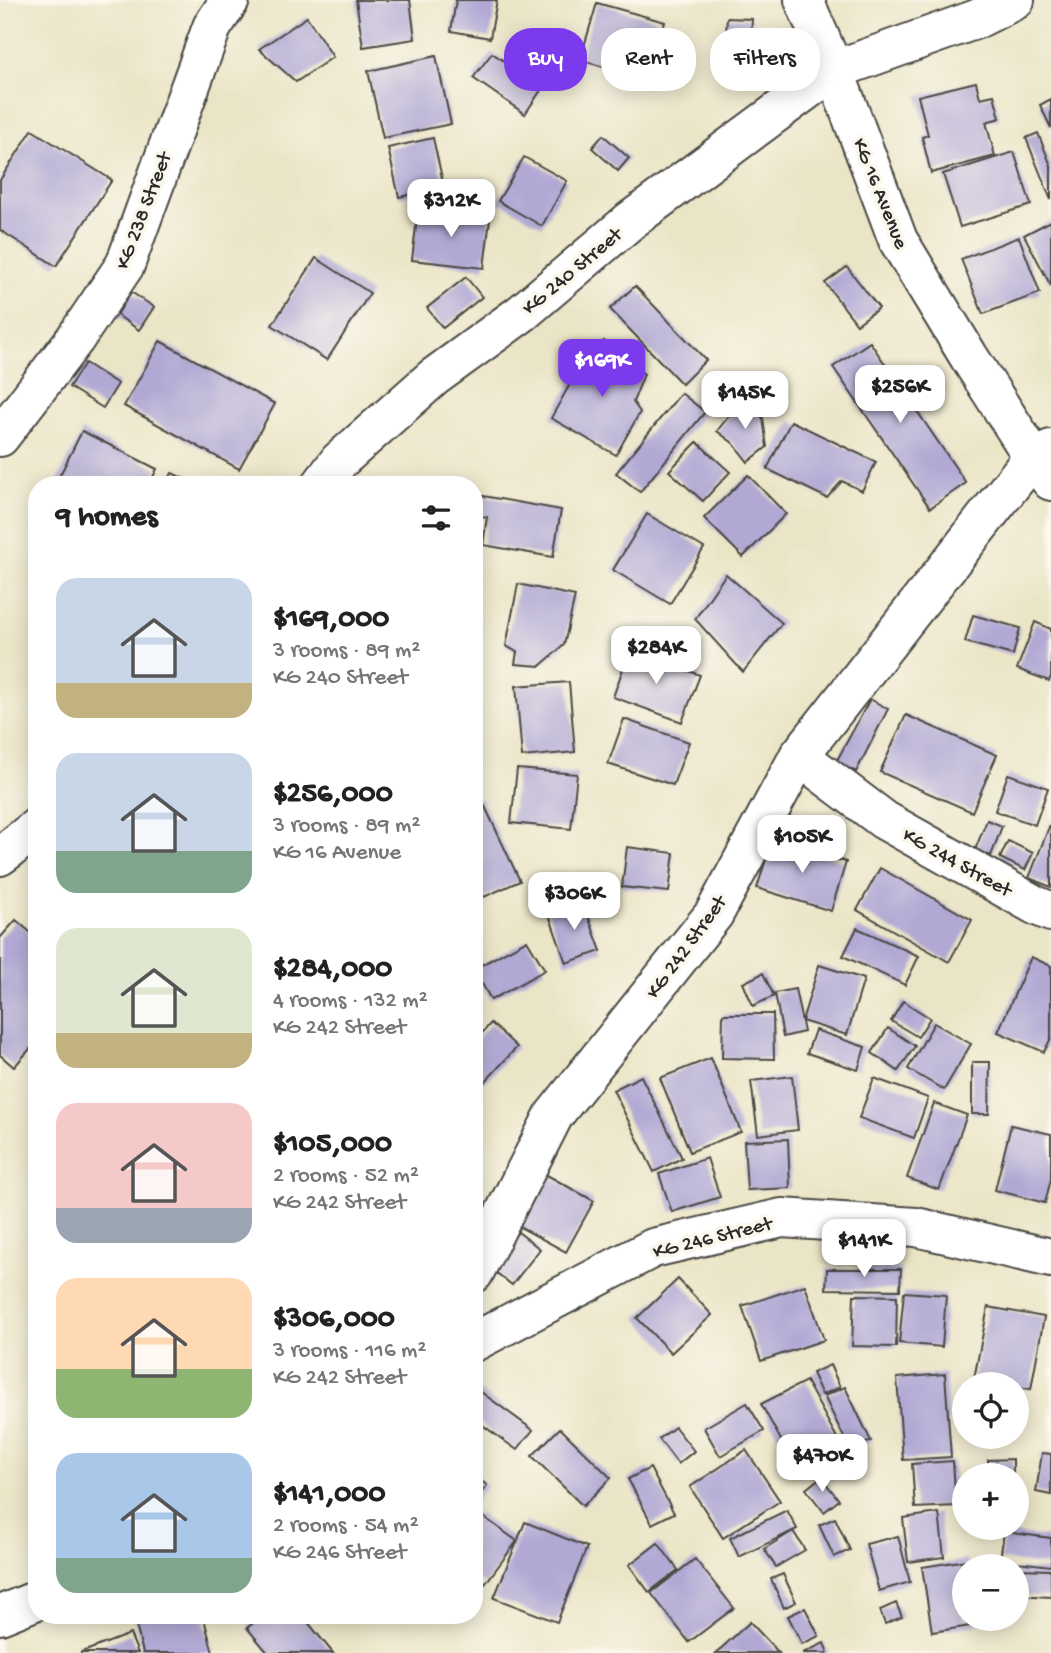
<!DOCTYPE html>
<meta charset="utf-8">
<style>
body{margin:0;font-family:"Gochi Hand",sans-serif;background:#f6f6f6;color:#222;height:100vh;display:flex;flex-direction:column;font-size:26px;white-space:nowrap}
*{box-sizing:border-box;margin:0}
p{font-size:23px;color:#767676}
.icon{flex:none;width:38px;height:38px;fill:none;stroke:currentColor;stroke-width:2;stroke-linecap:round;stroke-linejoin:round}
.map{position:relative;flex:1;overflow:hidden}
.side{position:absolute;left:28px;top:476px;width:455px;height:1148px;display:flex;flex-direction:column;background:#fff;border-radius:28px;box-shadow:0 4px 18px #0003}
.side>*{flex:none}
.top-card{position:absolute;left:504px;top:28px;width:441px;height:63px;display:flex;gap:14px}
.buttons{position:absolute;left:952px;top:1372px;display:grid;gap:14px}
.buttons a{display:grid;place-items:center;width:77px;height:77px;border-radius:50%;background:#fff;box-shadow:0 4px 18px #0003;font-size:35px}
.price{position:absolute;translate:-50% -60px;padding:0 16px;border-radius:14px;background:#fff;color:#222;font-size:23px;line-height:46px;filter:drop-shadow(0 2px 4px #0008)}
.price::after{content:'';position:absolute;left:50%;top:42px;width:21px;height:16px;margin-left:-10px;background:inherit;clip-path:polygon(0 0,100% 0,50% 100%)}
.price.selected{background:#7c3aed;color:#fff}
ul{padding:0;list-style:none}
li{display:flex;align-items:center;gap:21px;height:175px;padding:0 28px}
li span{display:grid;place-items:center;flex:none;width:196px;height:140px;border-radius:21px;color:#555}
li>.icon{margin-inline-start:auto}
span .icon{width:84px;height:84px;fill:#fffc;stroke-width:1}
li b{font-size:30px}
h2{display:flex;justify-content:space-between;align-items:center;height:84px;padding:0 28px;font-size:30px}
.pill{padding:0 24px;border-radius:28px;background:#fff;box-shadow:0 4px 18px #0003;font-size:24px;line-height:63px}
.pill.selected{background:#7c3aed;color:#fff}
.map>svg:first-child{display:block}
.building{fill:#b1a9d4}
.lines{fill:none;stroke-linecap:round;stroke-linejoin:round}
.minor-casing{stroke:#484742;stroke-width:42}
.minor{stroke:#fff;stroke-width:38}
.labels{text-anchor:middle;stroke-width:7;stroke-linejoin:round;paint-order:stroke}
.street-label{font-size:21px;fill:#2b2b2b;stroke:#fbf7ec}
</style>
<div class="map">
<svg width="1051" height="1653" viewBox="0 0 1051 1653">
<rect width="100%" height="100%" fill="#fbf7ec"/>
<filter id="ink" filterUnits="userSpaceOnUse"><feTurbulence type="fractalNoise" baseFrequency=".0143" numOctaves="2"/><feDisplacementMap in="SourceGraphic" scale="14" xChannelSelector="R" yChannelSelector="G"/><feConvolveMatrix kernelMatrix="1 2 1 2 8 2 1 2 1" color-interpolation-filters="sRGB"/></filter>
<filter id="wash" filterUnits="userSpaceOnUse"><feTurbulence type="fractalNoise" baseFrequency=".00686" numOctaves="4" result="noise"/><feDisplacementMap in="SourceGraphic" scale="28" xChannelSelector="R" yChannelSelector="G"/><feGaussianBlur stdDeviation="1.57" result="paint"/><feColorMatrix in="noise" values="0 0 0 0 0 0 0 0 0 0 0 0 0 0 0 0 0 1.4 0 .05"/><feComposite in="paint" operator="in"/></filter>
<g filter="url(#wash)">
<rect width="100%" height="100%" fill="#ebe5c7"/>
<g id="blocks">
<g class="building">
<polygon points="356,0 410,0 415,39 363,47"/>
<polygon points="456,0 497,0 490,38 451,31"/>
<polygon points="597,3 665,22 649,80 580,60"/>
<polygon points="307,17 333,57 296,82 259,49"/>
<polygon points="727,18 752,19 749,71 724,70"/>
<polygon points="492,53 543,87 525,114 473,78"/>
<polygon points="436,56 451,124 383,138 368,71"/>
<polygon points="976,82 980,98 994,95 1000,118 986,122 995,156 931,173 922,137 928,135 918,96"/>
<polygon points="1051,99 1051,128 1040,105"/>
<polygon points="32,130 112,180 56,266 0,230 0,180"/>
<polygon points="1038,133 1051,166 1051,200 1026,138"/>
<polygon points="603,135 629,158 618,171 592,148"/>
<polygon points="433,138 444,187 399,197 388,148"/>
<polygon points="1014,152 1031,205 960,227 943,174"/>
<polygon points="524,157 567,181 542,226 498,201"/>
<polygon points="418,210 490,219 484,268 412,260"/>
<polygon points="1051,221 1051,286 1024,235"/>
<polygon points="1019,237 1040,293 983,314 961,259"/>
<polygon points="316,258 370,293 327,360 272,325"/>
<polygon points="847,267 879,308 857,324 825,283"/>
<polygon points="466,277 482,297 443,328 427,308"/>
<polygon points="635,286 706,360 682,384 610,309"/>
<polygon points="131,292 154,307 139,330 117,315"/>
<polygon points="160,341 275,404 239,469 124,406"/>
<polygon points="604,341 644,374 633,402 640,412 616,455 551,418 575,375"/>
<polygon points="870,342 966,483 930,508 833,367"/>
<polygon points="85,363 118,384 103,408 69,387"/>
<polygon points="681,393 705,412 640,492 616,473"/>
<polygon points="741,401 763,418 767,447 748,462 733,443 717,431"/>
<polygon points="791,421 876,462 862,491 842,481 827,498 767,469"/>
<polygon points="82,431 157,469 149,485 55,485"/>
<polygon points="697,442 730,472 703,501 669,471"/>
<polygon points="172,473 198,485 166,485"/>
<polygon points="748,475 786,514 743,557 704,518"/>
<polygon points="478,495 561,510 553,557 483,545 487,517 475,515"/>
<polygon points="647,514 704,548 670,604 613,570"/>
<polygon points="726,574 782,623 743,672 695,619"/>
<polygon points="518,584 575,596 564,645 540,666 515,664 517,652 506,646"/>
<polygon points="973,615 1020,628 1013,655 965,642"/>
<polygon points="1035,622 1051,629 1051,676 1049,681 1017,669"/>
<polygon points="630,649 700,675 682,722 613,697"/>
<polygon points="569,682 575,752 522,757 516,686"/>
<polygon points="870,699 888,709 856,772 836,762"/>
<polygon points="906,715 997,755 972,812 880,772"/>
<polygon points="624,719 689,742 673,785 608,764"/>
<polygon points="517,769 577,774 571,829 511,823"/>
<polygon points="1008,774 1048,788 1035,825 995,811"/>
<polygon points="481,798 520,881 484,897 474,876 474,801"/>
<polygon points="987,820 1002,826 991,856 975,850"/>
<polygon points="1051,822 1051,887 1029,878"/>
<polygon points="772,840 846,862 831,911 757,888"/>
<polygon points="1008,841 1033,853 1025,870 1000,858"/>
<polygon points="627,847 674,853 669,892 622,887"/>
<polygon points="880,868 972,920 949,962 857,910"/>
<polygon points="582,900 601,951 566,963 548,912"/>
<polygon points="16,920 37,938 37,1041 14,1067 0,1055 0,938"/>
<polygon points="857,928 919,956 905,985 843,956"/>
<polygon points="527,940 545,970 491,1000 474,969"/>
<polygon points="1031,957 1051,966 1051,1038 1044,1052 998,1032"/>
<polygon points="819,965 864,979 847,1035 802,1021"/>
<polygon points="763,973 774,996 753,1006 743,983"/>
<polygon points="795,989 804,1032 783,1037 775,993"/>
<polygon points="903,1001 930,1018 918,1037 891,1021"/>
<polygon points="723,1014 773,1014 774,1059 722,1058"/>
<polygon points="491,1023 517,1047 485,1082 474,1073 474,1042"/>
<polygon points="934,1023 971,1044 944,1090 908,1069"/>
<polygon points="888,1028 915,1046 898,1071 872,1053"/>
<polygon points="815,1030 865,1047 858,1070 807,1053"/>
<polygon points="711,1058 741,1132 690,1152 660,1078"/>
<polygon points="972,1062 990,1062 989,1114 972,1114"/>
<polygon points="641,1076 682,1158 654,1172 613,1090"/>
<polygon points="792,1076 798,1130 758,1135 751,1081"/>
<polygon points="874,1078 928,1098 914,1138 859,1118"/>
<polygon points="934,1103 967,1115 939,1190 907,1178"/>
<polygon points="1011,1125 1051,1134 1051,1179 1045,1203 995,1190"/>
<polygon points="788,1139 790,1188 747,1190 744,1141"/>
<polygon points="707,1158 720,1197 672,1212 659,1174"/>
<polygon points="536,1169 594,1201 566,1252 507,1220"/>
<polygon points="518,1232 540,1249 512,1285 489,1267"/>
<polygon points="827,1269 901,1269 900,1290 826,1289"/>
<polygon points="678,1279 712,1315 671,1353 637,1318"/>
<polygon points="805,1285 824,1340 761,1361 742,1306"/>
<polygon points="904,1292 946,1295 942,1347 899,1343"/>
<polygon points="854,1295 897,1296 896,1347 852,1346"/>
<polygon points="988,1307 1044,1317 1031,1389 1017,1387 1017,1384 1003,1384 974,1379"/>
<polygon points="830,1365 840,1387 822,1395 812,1373"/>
<polygon points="945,1374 951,1457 903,1460 897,1378"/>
<polygon points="806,1381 842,1447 798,1471 761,1404"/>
<polygon points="474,1387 533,1430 517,1450 474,1419"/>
<polygon points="845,1387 871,1441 850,1450 824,1396"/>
<polygon points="747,1403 764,1431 720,1456 704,1428"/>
<polygon points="675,1427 694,1451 678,1464 659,1439"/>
<polygon points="560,1428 611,1478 583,1506 532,1456"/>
<polygon points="746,1450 780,1501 723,1538 690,1487"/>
<polygon points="1042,1453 1051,1454 1051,1495 1036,1492"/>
<polygon points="1013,1459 1013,1475 989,1475 988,1460"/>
<polygon points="953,1461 956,1506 915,1508 912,1464"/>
<polygon points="650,1468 674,1513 652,1524 628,1479"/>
<polygon points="474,1476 487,1485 474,1503"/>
<polygon points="821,1477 839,1500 824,1512 806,1489"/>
<polygon points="787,1510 797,1529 739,1557 730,1538"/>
<polygon points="478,1513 517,1541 485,1584 474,1577 474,1518"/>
<polygon points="939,1513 944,1557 908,1562 903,1518"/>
<polygon points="835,1518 850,1550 834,1557 819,1525"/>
<polygon points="525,1522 587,1547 557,1622 494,1598"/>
<polygon points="793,1531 805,1550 776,1567 764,1549"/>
<polygon points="1004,1532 1051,1538 1051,1566 1000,1560"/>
<polygon points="898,1536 910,1582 879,1591 866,1544"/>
<polygon points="658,1543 678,1570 649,1592 629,1565"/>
<polygon points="695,1559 734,1608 689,1642 651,1593"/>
<polygon points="967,1560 968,1566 964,1566 964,1619 976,1619 977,1625 932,1632 922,1567"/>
<polygon points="1017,1569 1051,1570 1051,1597 1017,1595"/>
<polygon points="783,1574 796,1602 784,1608 771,1579"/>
<polygon points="896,1603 902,1617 885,1624 880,1610"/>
<polygon points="805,1608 819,1636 802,1644 788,1616"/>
<polygon points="142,1615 203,1615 213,1653 143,1653 134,1617"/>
<polygon points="263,1615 302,1615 333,1653 268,1653 247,1628"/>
<polygon points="750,1622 779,1653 716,1653"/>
<polygon points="130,1634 138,1653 80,1653"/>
<polygon points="824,1643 828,1653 803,1653"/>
</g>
</g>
</g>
<g filter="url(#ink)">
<use href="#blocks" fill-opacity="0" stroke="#484742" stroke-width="2"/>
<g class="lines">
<g class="minor-casing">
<g id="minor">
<polyline points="804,0 834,70 898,240 969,357 1033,457 1051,481"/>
<polyline points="0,437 75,339 125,265 212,27 230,0"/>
<polyline points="321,485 339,461 434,377 522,313 630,221 834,70 977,19 1015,0"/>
<polyline points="799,756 884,820 1035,905 1051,912"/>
<polyline points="0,856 11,848 37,827"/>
<polyline points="474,1273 554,1115 714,914 799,756 1033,457 1051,449"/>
<polyline points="474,1342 653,1248 782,1218 916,1227 1051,1258"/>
<polyline points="0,1615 37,1600"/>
</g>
</g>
<use href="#minor" class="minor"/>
</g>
</g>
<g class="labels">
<g class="street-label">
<text transform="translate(882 193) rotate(68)" y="7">KG 16 Avenue</text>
<text transform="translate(142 210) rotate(-69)" y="7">KG 238 Street</text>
<text transform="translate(571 270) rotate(-40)" y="7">KG 240 Street</text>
<text transform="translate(958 861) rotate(29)" y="7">KG 244 Street</text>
<text transform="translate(685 946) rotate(-54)" y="7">KG 242 Street</text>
<text transform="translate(712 1236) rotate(-14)" y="7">KG 246 Street</text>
</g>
</g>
</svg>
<div class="buttons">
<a><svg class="icon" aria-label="locate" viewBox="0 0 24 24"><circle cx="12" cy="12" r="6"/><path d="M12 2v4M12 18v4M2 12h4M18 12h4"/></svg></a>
<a>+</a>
<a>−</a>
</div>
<b class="price" style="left:451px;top:239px">$312K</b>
<b class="price selected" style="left:602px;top:399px">$169K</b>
<b class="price" style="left:900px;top:425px">$256K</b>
<b class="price" style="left:745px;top:431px">$145K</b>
<b class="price" style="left:656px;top:686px">$284K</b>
<b class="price" style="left:802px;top:875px">$105K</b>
<b class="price" style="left:574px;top:932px">$306K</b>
<b class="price" style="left:864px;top:1279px">$141K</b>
<b class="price" style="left:822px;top:1494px">$470K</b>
<div class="top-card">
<a class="pill selected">Buy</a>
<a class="pill">Rent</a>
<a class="pill">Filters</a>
</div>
<section class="side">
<h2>9 homes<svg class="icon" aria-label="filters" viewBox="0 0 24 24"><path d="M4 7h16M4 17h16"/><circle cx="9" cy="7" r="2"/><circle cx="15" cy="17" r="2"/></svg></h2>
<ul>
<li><span style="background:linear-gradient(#c9d6e8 75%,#c2b280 0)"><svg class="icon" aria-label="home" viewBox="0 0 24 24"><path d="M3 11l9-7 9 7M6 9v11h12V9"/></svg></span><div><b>$169,000</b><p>3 rooms · 89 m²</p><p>KG 240 Street</p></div></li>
<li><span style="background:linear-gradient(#c9d6e8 70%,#7fa58c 0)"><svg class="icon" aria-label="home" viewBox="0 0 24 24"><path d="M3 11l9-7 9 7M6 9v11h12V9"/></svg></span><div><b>$256,000</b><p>3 rooms · 89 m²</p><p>KG 16 Avenue</p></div></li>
<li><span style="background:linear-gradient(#dfe7d0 75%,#c2b280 0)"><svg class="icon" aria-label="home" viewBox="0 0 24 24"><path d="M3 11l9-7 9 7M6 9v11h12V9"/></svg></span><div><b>$284,000</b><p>4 rooms · 132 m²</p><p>KG 242 Street</p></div></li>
<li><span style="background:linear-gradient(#f6c9c9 75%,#9aa5b1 0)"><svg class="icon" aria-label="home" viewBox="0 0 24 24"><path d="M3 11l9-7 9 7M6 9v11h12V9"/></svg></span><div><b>$105,000</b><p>2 rooms · 52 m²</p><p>KG 242 Street</p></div></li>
<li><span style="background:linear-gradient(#ffd9b3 65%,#8fb573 0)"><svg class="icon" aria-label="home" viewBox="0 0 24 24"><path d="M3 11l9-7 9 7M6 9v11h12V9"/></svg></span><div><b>$306,000</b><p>3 rooms · 116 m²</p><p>KG 242 Street</p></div></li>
<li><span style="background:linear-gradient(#a9c7e8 75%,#7fa58c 0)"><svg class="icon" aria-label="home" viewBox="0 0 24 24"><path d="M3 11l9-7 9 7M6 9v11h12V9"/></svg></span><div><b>$141,000</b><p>2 rooms · 54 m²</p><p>KG 246 Street</p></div></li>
</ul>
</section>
</div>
